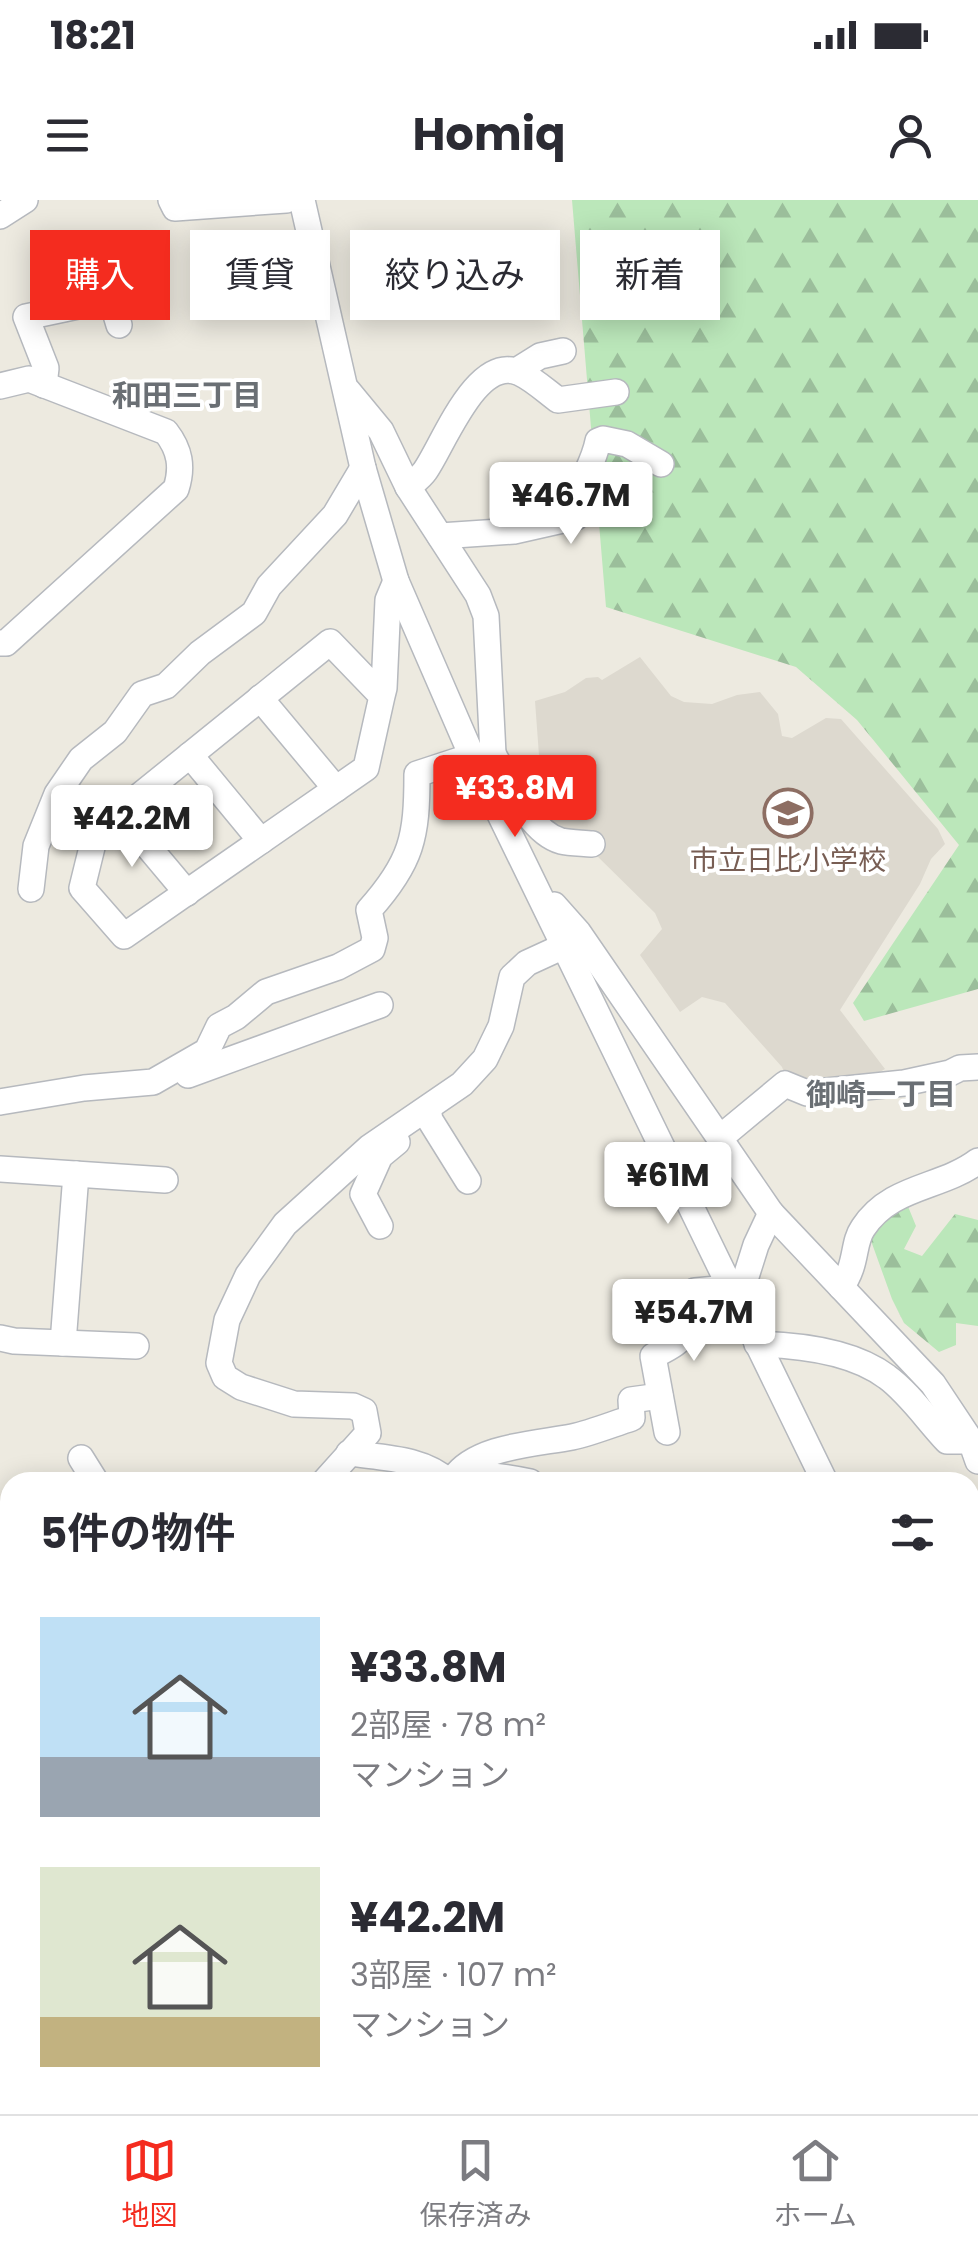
<!DOCTYPE html>
<html lang="ja">
<meta charset="utf-8">
<style>
body{margin:0;font-family:Poppins,"Noto Sans JP",sans-serif;background:#f2f2f3;color:#2b2b33;height:100vh;display:flex;flex-direction:column;font-size:38px;white-space:nowrap}
*{box-sizing:border-box;margin:0}
p{font-size:32px;color:#7c7c81}
.icon{flex:none;width:55px;height:55px;fill:none;stroke:currentColor;stroke-width:2;stroke-linecap:round;stroke-linejoin:round}
.map{position:relative;flex:1;overflow:hidden}
.drawer{position:absolute;left:0px;top:1272px;width:980px;height:642px;display:flex;flex-direction:column;background:#fff;border-radius:30px 30px 0 0;box-shadow:0 5px 25px #0003}
.drawer>*{flex:none}
.hud{position:absolute;left:30px;top:30px;width:920px;height:90px;display:flex;gap:20px}
.price{position:absolute;translate:-50% -85px;padding:0 22px;border-radius:10px;background:#fff;color:#222;font-size:32px;line-height:65px;filter:drop-shadow(0 2px 5px #0008)}
.price::after{content:'';position:absolute;left:50%;top:60px;width:30px;height:22px;margin-left:-15px;background:inherit;clip-path:polygon(0 0,100% 0,50% 100%)}
.price.active{background:#f42c1f;color:#fff}
ul{padding:0;list-style:none}
li{display:flex;align-items:center;gap:30px;height:250px;padding:0 40px}
li span{display:grid;place-items:center;flex:none;width:280px;height:200px;border-radius:0px;color:#555}
li>.icon{margin-inline-start:auto}
span .icon{width:120px;height:120px;fill:#fffc;stroke-width:1}
li b{font-size:42px}
h2{display:flex;justify-content:space-between;align-items:center;height:120px;padding:0 40px;font-size:42px}
.pill{padding:0 35px;border-radius:0px;background:#fff;box-shadow:0 5px 25px #0003;font-size:35px;line-height:90px}
.pill.active{background:#f42c1f;color:#fff}
.status{display:flex;justify-content:space-between;align-items:center;height:70px;padding:0 50px;background:#fff;direction:ltr}
.status svg{height:28px;fill:currentColor}
header{display:flex;justify-content:space-between;align-items:center;height:130px;padding:0 40px;background:#fff;font-size:45px;font-weight:700}
.menu{display:flex;justify-content:space-around;align-items:center;height:140px;border-top:2px solid #e1e1e2;background:#fff;font-size:28px;color:#7c7c81}
.menu a{display:grid;justify-items:center;gap:5px}
.menu .active{color:#f42c1f}
.map>svg:first-child{display:block}
.education{fill:#ddd9cf}
.forest{fill:url(#forest-firs)}
.lines{fill:none;stroke-linecap:round;stroke-linejoin:round}
.minor-casing{stroke:#b6b9be;stroke-width:28}
.highway-casing{stroke:#ed9f00;stroke-width:38}
.minor{stroke:#fff;stroke-width:25}
.highway{stroke:#ffde85;stroke-width:35}
.labels{text-anchor:middle;stroke-width:8;stroke-linejoin:round;paint-order:stroke}
.education-label{font-size:28px;fill:#785e54;stroke:#fff}
.neighbourhood-label{font-size:30px;font-weight:bold;fill:#6a6f74;stroke:#fff}
</style>
<div class="status"><b>18:21</b><svg viewBox="0 0 49 12"><path d="M0 12V9h3v3zM5 12V6h3v6zM10 12V3h3v9zM15 12V0h3v12zM26 1h20v11H26zM47 4h2v5h-2z"/></svg></div>
<header><svg class="icon" aria-label="menu" viewBox="0 0 24 24"><path d="M4 6h16M4 12h16M4 18h16"/></svg>Homiq<svg class="icon" aria-label="person" viewBox="0 0 24 24"><circle cx="12" cy="8" r="4"/><path d="M4 21q1-7 8-7t8 7"/></svg></header>
<div class="map">
<svg width="978" height="1914" viewBox="0 0 978 1914">
<defs>
<pattern id="forest-firs" width="22" height="20" patternUnits="userSpaceOnUse" patternTransform="scale(2.5)"><rect width="22" height="20" fill="#bbe7ba"/><path d="M5 1l3.5 6h-7zM16 11l3.5 6h-7z" fill="#9bbe9b"/></pattern>
</defs>
<rect width="100%" height="100%" fill="#edeae0"/>
<polygon class="education" points="640,457 671,496 684,502 712,504 737,495 760,492 778,514 782,536 792,538 826,518 841,519 938,629 945,644 931,659 920,684 840,810 885,869 871,877 802,888 786,877 782,867 725,803 702,797 680,812 640,755 662,729 655,713 594,653 555,624 533,601 531,581 540,569 535,501 565,492 586,478 598,477 602,480"/>
<g class="forest">
<polygon points="572,0 978,0 978,789 864,821 853,803 959,645 857,520 796,467 606,407"/>
<polygon points="907,1004 916,1026 904,1049 922,1056 955,1014 978,1020 978,1126 956,1123 956,1145 939,1152 904,1123 892,1099 870,1038 887,1013"/>
</g>
<g class="lines">
<g class="minor-casing">
<g id="minor">
<polyline points="171,0 175,8 286,0"/>
<polyline points="302,0 363,268 396,381 475,563 825,1282"/>
<polyline points="0,16 25,0"/>
<polyline points="101,65 119,125"/>
<polyline points="516,171 540,156 563,151"/>
<polyline points="44,185 46,168 26,117 111,99"/>
<path d="M0 186 29 179 166 232C180 250 183 267 176 289L6 443H0"/>
<polyline points="348,191 381,231 408,287 478,395 486,416 493,554 475,563"/>
<path d="M408 287C414 282 421 277 425 271 443 246 477 152 520 173 533 179 546 191 558 200L616 192"/>
<path d="M440 336 514 331 576 317C582 306 578 294 582 283 588 269 595 257 598 241L603 239 627 244 661 264"/>
<polyline points="382,496 330,442 96,631 82,688 124,736 366,568 382,496 384,488 388,400 396,381"/>
<polyline points="260,498 336,589"/>
<path d="M493 554C509 581 529 632 561 641 570 643 582 643 592 644"/>
<polyline points="190,555 261,641"/>
<polyline points="119,612 187,693"/>
<polyline points="31,689 36,646 57,594 81,559 115,532 142,494 166,486 200,453 254,413 269,386 335,315 363,268"/>
<polyline points="554,705 578,732 771,1013 933,1184 971,1241"/>
<polyline points="188,875 380,805"/>
<path d="M0 902 84 888 153 882 207 851 219 826 236 817 266 792 338 767 372 749 375 738 369 710C412 662 417 637 417 574L472 556"/>
<polyline points="428,909 430,920 468,981"/>
<polyline points="721,937 785,884 807,893 904,883 950,873 960,868 978,867"/>
<polyline points="0,969 165,980"/>
<polyline points="380,1026 363,994 380,956 397,942"/>
<path d="M841 1087C858 1064 852 1044 863 1028 891 985 941 989 978 961"/>
<polyline points="737,1105 756,1045 771,1013"/>
<polyline points="0,1138 14,1141 136,1146"/>
<polyline points="63,1143 76,974"/>
<path d="M757 1144C798 1145 853 1151 887 1177 909 1193 928 1221 947 1241H971L978 1261"/>
<path d="M667 1232 653 1156C664 1150 681 1143 686 1131 692 1116 684 1105 695 1091L728 1088"/>
<path d="M349 1253C384 1258 423 1258 449 1282"/>
<polyline points="81,1258 96,1282"/>
<path d="M454 1278C476 1246 536 1244 572 1237 591 1233 613 1224 632 1218L631 1200 660 1196"/>
<path d="M449 1279C476 1272 504 1276 530 1282"/>
<polyline points="324,1282 368,1233 364,1211 353,1206 294,1204 241,1187 225,1177 219,1163 227,1120 248,1075 285,1024 370,947 462,884 485,859 501,826 512,777 527,763 564,746"/>
<polyline points="970,1498 978,1497"/>
<polyline points="970,1695 978,1693"/>
<polyline points="970,1887 978,1817"/>
<polyline points="381,1905 383,1914"/>
<polyline points="832,1905 833,1914"/>
<polyline points="25,1914 41,1905"/>
<polyline points="273,1914 288,1905"/>
<polyline points="967,1914 968,1905"/>
</g>
</g>
<g class="highway-casing">
<g id="highway">
<polyline points="0,1779 10,1804"/>
<polyline points="50,1905 54,1914"/>
</g>
</g>
<use href="#minor" class="minor"/>
<use href="#highway" class="highway"/>
</g>
<defs>
<g id="school-ring" transform="scale(2.5)"><circle r="9.5" fill="#fff" stroke="#8d6e63" stroke-width="1.5"/><path d="M0-5L7-2L0 1L-7-2ZM-4 1L0 2.5L4 1V4Q0 6-4 4Z" fill="#8d6e63"/></g>
</defs>
<g fill-rule="evenodd">
<use href="#school-ring" x="788" y="613"/>
</g>
<g class="labels">
<g class="education-label">
<text x="788" y="670">市立日比小学校</text>
</g>
<g class="neighbourhood-label">
<text x="187" y="206">和田三丁目</text>
<text x="881" y="905">御崎一丁目</text>
</g>
</g>
</svg>
<b class="price" style="left:571px;top:347px">¥46.7M</b>
<b class="price active" style="left:515px;top:640px">¥33.8M</b>
<b class="price" style="left:132px;top:670px">¥42.2M</b>
<b class="price" style="left:668px;top:1027px">¥61M</b>
<b class="price" style="left:694px;top:1164px">¥54.7M</b>
<div class="hud">
<a class="pill active">購入</a>
<a class="pill">賃貸</a>
<a class="pill">絞り込み</a>
<a class="pill">新着</a>
</div>
<section class="drawer">
<h2>5件の物件<svg class="icon" aria-label="filters" viewBox="0 0 24 24"><path d="M4 7h16M4 17h16"/><circle cx="9" cy="7" r="2"/><circle cx="15" cy="17" r="2"/></svg></h2>
<ul>
<li><span style="background:linear-gradient(#bfe0f5 70%,#9aa5b1 0)"><svg class="icon" aria-label="home" viewBox="0 0 24 24"><path d="M3 11l9-7 9 7M6 9v11h12V9"/></svg></span><div><b>¥33.8M</b><p>2部屋 · 78 m²</p><p>マンション</p></div></li>
<li><span style="background:linear-gradient(#dfe7d0 75%,#c2b280 0)"><svg class="icon" aria-label="home" viewBox="0 0 24 24"><path d="M3 11l9-7 9 7M6 9v11h12V9"/></svg></span><div><b>¥42.2M</b><p>3部屋 · 107 m²</p><p>マンション</p></div></li>
</ul>
</section>
</div>
<nav class="menu">
<a class="active"><svg class="icon" aria-label="map" viewBox="0 0 24 24"><path d="M3 6l6-2 6 2 6-2v14l-6 2-6-2-6 2zM9 4v14M15 6v14"/></svg>地図</a>
<a><svg class="icon" aria-label="saved" viewBox="0 0 24 24"><path d="M7 4h10v16l-5-4-5 4z"/></svg>保存済み</a>
<a><svg class="icon" aria-label="home" viewBox="0 0 24 24"><path d="M3 11l9-7 9 7M6 9v11h12V9"/></svg>ホーム</a>
</nav>
